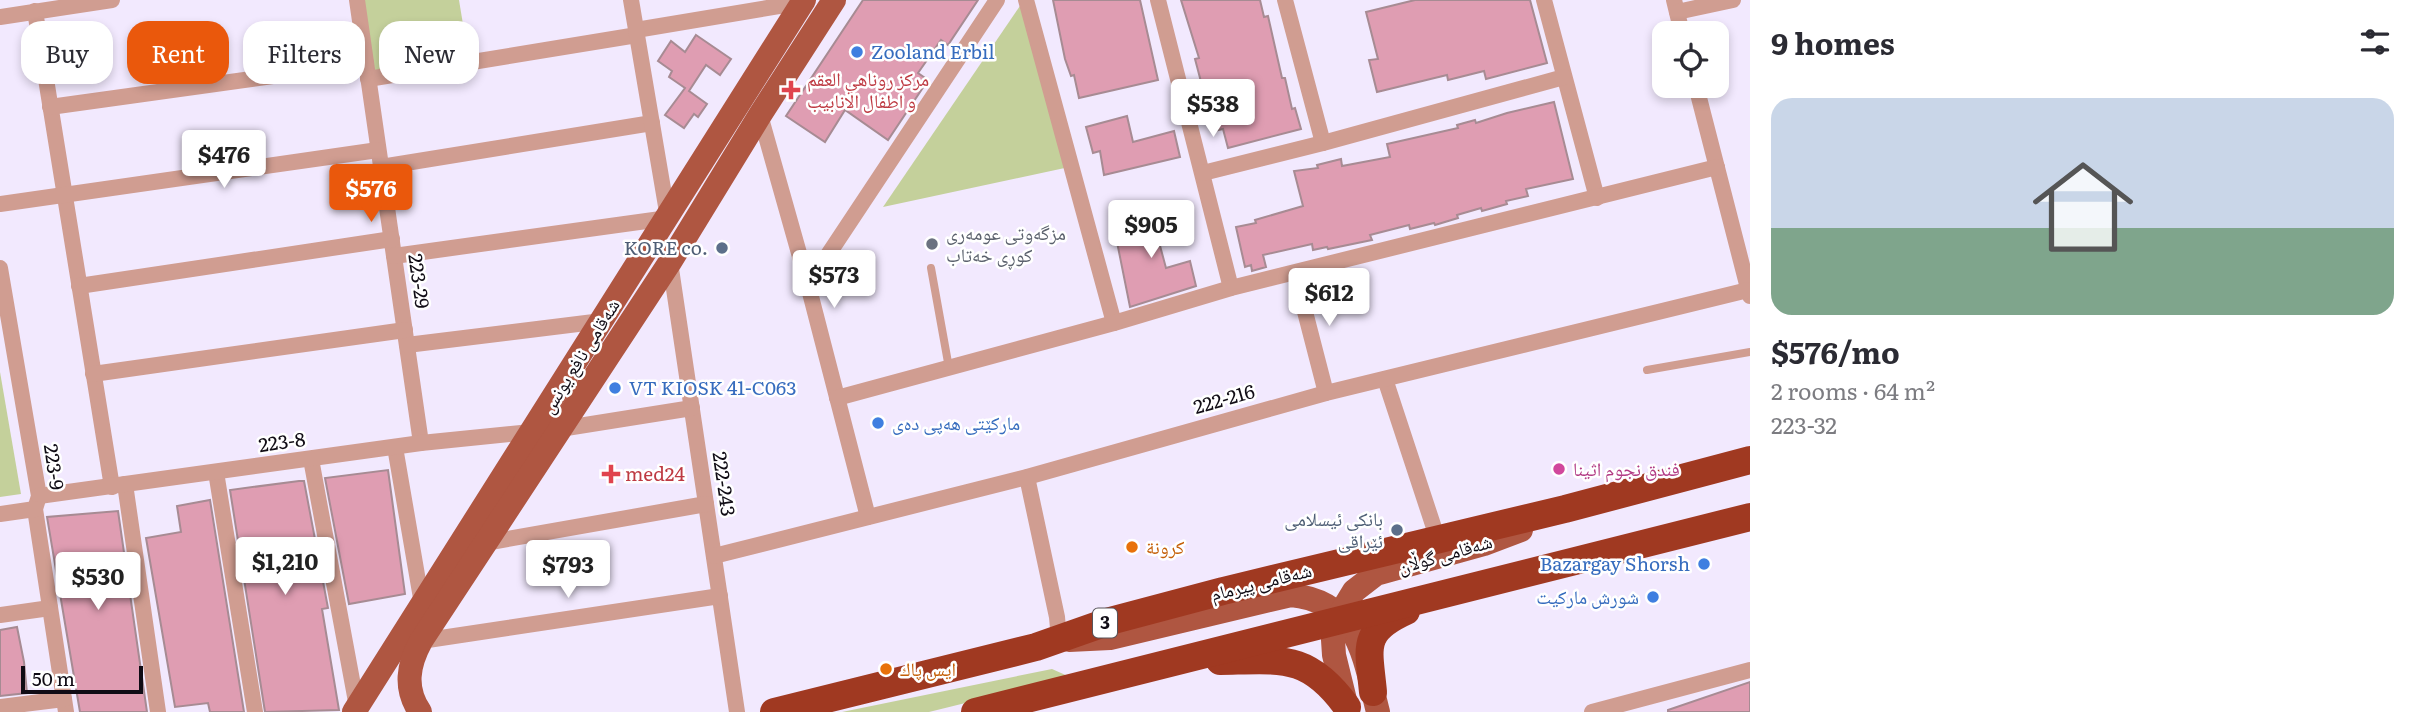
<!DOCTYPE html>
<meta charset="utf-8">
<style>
body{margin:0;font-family:Literata,"Noto Naskh Arabic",serif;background:#f7f7f7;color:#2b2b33;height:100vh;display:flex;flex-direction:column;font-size:26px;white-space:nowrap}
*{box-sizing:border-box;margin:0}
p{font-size:23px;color:#7c7c81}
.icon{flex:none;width:38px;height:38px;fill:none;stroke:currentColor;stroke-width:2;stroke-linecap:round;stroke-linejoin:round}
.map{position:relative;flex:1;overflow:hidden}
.panel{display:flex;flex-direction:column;background:#fff;width:665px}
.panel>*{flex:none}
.banner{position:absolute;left:21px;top:21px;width:665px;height:63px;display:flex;gap:14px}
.buttons{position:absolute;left:1652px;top:21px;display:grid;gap:14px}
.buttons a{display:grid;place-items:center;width:77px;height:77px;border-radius:14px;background:#fff;box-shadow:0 4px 10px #0003;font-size:35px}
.scale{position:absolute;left:21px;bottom:18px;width:122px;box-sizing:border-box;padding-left:7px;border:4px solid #100c15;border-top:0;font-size:19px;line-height:24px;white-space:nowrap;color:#100c15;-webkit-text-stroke:5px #fff;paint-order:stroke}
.price{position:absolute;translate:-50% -60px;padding:0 16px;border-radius:7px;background:#fff;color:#222;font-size:23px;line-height:46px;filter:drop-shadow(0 2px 4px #0008)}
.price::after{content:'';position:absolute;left:50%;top:42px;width:21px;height:16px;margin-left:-10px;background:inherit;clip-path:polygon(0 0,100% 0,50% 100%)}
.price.current{background:#ea580c;color:#fff}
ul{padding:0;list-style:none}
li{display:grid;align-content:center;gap:14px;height:371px;padding:0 21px}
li+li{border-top:2px solid #e1e1e2}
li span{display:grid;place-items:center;height:217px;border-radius:21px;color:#555}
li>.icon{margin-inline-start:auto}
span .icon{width:126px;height:126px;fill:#fffc;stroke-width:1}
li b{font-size:30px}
h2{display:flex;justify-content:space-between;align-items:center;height:84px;padding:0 21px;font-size:30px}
.chip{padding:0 24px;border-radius:21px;background:#fff;box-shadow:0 4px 10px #0003;font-size:24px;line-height:63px}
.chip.current{background:#ea580c;color:#fff}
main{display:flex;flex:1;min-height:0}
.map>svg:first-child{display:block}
.green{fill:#c4d09b}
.building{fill:#df9db2;stroke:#a78b93;stroke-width:2}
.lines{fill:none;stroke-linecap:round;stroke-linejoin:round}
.lane{stroke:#d09d91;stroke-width:8}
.street{stroke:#d09d91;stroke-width:16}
.primary{stroke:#af5641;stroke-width:24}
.highway{stroke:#a03921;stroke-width:28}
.shop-dot{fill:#3f7fe0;stroke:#fff;stroke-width:2.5}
.health-dot{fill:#e0444e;stroke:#fff;stroke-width:2.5}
.worship-dot{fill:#6b7280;stroke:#fff;stroke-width:2.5}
.service-dot{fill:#5c6f8a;stroke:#fff;stroke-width:2.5}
.hotel-dot{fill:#d1479c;stroke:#fff;stroke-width:2.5}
.food-dot{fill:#e8710a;stroke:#fff;stroke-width:2.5}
.labels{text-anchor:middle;stroke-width:5;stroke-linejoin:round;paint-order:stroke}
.shield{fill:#fff;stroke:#58555b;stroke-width:2}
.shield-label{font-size:18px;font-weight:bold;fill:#100c15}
.shop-label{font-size:19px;fill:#366cbe;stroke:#fff;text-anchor:start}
.health-label{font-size:19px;fill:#be3a42;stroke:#fff;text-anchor:start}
.worship-label{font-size:19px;fill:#5b616d;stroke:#fff;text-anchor:start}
.service-label{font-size:19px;fill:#4e5e75;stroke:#fff;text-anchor:end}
.street-label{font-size:19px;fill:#100c15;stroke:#fff}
.hotel-label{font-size:19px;fill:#b23c85;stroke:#fff;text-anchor:start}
.food-label{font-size:19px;fill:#c56008;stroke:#fff;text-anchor:start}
</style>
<main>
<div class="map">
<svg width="1750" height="712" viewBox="0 0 1750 712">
<rect width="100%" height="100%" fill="#f2e9fe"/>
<g class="green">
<polygon points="362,0 459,0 468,55 373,73"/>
<polygon points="1024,0 1074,166 883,207"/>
<polygon points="0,372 21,494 0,497"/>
<polygon points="1052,669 1070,677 929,712 842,712"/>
</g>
<g class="building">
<polygon points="863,0 978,0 948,45 941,40 918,73 928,80 888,140 845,110 825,142 786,116"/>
<polygon points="1053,0 1140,0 1158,80 1079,98 1074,75 1071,76 1065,59"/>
<polygon points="1181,0 1260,0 1264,17 1268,16 1282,78 1285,78 1292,109 1295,108 1301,129 1228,148 1223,129 1214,131 1195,59 1199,58"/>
<polygon points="1415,0 1530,0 1547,63 1486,79 1484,71 1448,80 1447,75 1377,92 1369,60 1378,59 1366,12"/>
<polygon points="696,35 731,59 720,75 706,65 689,91 707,104 698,117 694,114 684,128 665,115 685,88 669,77 672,71 658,61 671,41 685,52"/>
<polygon points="1554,102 1573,179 1526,189 1528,196 1506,201 1507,204 1482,211 1481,208 1457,215 1458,218 1435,225 1434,223 1410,229 1409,225 1370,235 1372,240 1328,249 1327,247 1313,250 1312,244 1263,255 1266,267 1252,271 1251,265 1245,267 1236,227 1256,223 1255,220 1303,206 1294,171 1318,168 1317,165 1341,159 1342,166 1390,157 1387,144 1458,128 1457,125 1475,120 1476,123 1507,113"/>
<polygon points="1127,116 1133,142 1174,131 1180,157 1104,175 1100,151 1093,153 1086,127"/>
<polygon points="1176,214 1182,237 1159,242 1166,268 1190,261 1196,286 1130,307 1114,227"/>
<polygon points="388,470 405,594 349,604 325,478"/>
<polygon points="299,481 304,481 328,608 322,609 339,710 265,712 230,490"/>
<polygon points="210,500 244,712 210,712 208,703 175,707 146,538 181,532 177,506"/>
<polygon points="118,511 147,712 80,712 47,517"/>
<polygon points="17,627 24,662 27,693 0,696 0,630"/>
<polygon points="1750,682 1750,712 1668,712 1668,710"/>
</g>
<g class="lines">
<g class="lane">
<polyline points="931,268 949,368"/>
<polyline points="1647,370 1750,352"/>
</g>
<g class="street">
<polyline points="357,0 421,443"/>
<polyline points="1026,0 1114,323"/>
<polyline points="1158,0 1231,288"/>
<polyline points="1285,0 1323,143"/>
<polyline points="1544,0 1597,198"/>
<polyline points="1674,0 1682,33"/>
<polyline points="35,11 112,487"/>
<polyline points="1677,12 1733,0"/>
<polyline points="0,17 112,0"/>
<polyline points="636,30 803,2"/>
<polyline points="368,79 637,35"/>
<polyline points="1696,86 1750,296"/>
<polyline points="50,107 366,63"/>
<polyline points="760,115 808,285 868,517"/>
<polyline points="381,167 652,123"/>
<polyline points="1203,173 1323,143 1564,77"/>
<polyline points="0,204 378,150"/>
<polyline points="394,256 668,218 631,0"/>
<polyline points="670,262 737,712"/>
<polyline points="0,268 39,496 35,509 66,712"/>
<polyline points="1295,273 1326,393"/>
<polyline points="808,285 997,0"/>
<polyline points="79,286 392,239"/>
<polyline points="407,345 602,321"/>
<polyline points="93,374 405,330"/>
<polyline points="1385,379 1438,540"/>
<polyline points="837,398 1114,323 1231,288 1717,167"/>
<polyline points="395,447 422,604"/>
<polyline points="311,459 357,707"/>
<polyline points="216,472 255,712"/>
<polyline points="1027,477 1057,617 1059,640"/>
<polyline points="125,484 158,712"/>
<polyline points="39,496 421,443 560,429 692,408"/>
<polyline points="0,514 35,509"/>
<polyline points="485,543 706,504"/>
<polyline points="714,556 1027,477 1326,393 1748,290"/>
<polyline points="0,615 50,608"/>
<polyline points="421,641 720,596"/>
<polyline points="0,707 64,699"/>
<polyline points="1592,712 1750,670"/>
</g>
<g class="primary">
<path d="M1069 640 1110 638 1291 595C1359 602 1364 657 1378 712"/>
<polyline points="1347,708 1334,655 1333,640 1340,614 1354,591 1376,574 1484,544 1521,530"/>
<polyline points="354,712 804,0"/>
<path d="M420 712C404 688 408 665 421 641L670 262 760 115 834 0"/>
</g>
<g class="highway">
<path d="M1220 661C1281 660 1308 653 1347 707"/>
<path d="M1373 692C1369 648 1360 632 1406 611"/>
<polyline points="774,712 1036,647 1110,621 1223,591 1565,509 1750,460"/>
<polyline points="975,712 1750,517"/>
</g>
</g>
<g class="shop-dot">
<circle cx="857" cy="52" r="7"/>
<circle cx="615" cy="388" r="7"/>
<circle cx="878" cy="423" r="7"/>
<circle cx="1704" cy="564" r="7"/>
<circle cx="1653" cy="597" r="7"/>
</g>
<g class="health-dot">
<path d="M787.5 79.5h7v7h7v7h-7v7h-7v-7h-7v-7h7z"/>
<path d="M607.5 463.5h7v7h7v7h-7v7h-7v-7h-7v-7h7z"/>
</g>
<circle class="worship-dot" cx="932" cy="244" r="7"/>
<g class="service-dot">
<circle cx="722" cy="248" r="7"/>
<circle cx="1397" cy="530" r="7"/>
</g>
<circle class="hotel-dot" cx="1559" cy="469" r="7"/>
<g class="food-dot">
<circle cx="1132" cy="547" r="7"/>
<circle cx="886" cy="669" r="7"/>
</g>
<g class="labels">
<rect class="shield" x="1093" y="608.5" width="24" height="29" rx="5"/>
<g class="shield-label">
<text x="1105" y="629">3</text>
</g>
<g class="shop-label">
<text x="871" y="59">Zooland Erbil</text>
<text x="629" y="395">VT KIOSK 41-C063</text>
<text x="892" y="430">مارکێتی هەپی دەی</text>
<text x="1690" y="571" text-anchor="end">Bazargay Shorsh</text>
<text x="1639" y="604" text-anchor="end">شورش ماركيت</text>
</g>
<g class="health-label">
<text x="807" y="86">مركز روناهي العقم<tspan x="807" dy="22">و اطفال الانابيب</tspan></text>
<text x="625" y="481">med24</text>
</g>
<g class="worship-label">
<text x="946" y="240">مزگەوتی عومەری<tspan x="946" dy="22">کوڕی خەتاب</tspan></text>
</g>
<g class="service-label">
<text x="708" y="255">KORE co.</text>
<text x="1383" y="526">بانکی ئیسلامی<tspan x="1383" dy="22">ئێراقی</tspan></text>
</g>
<g class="street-label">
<text transform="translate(419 281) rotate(82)" y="7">223-29</text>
<text transform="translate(580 356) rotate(-58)" y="7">شەقامی نافع یونس</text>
<text transform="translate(1224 399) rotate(-16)" y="7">222-216</text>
<text transform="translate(282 442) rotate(-8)" y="7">223-8</text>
<text transform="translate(54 467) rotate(82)" y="7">223-9</text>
<text transform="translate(724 484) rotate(82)" y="7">222-243</text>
<text transform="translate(1445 554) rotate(-16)" y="7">شەقامی گوڵان</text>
<text transform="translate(1261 582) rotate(-14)" y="7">شەقامی پیرمام</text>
</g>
<g class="hotel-label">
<text x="1573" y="476">فندق نجوم اثينا</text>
</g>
<g class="food-label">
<text x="1146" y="554">كرونة</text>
<text x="900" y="676">ايس پاك</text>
</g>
</g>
</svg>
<div class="buttons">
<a><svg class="icon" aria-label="locate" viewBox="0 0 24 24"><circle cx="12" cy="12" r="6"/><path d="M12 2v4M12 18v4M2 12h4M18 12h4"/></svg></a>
</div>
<div class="scale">50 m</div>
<b class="price" style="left:1213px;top:139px">$538</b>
<b class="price" style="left:224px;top:190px">$476</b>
<b class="price current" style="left:371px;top:224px">$576</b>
<b class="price" style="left:1151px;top:260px">$905</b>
<b class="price" style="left:834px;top:310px">$573</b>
<b class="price" style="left:1329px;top:328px">$612</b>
<b class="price" style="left:285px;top:597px">$1,210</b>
<b class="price" style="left:568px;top:600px">$793</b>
<b class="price" style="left:98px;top:612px">$530</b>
<div class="banner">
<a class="chip">Buy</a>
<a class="chip current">Rent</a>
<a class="chip">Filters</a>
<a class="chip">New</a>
</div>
</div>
<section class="panel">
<h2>9 homes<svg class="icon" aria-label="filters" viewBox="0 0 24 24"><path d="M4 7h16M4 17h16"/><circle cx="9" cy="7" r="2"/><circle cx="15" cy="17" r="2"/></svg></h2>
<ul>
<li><span style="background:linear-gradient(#c9d6e8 60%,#7fa58c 0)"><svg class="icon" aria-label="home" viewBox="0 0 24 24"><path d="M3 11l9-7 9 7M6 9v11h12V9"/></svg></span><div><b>$576/mo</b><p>2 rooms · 64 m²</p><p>223-32</p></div></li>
</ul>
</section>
</main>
